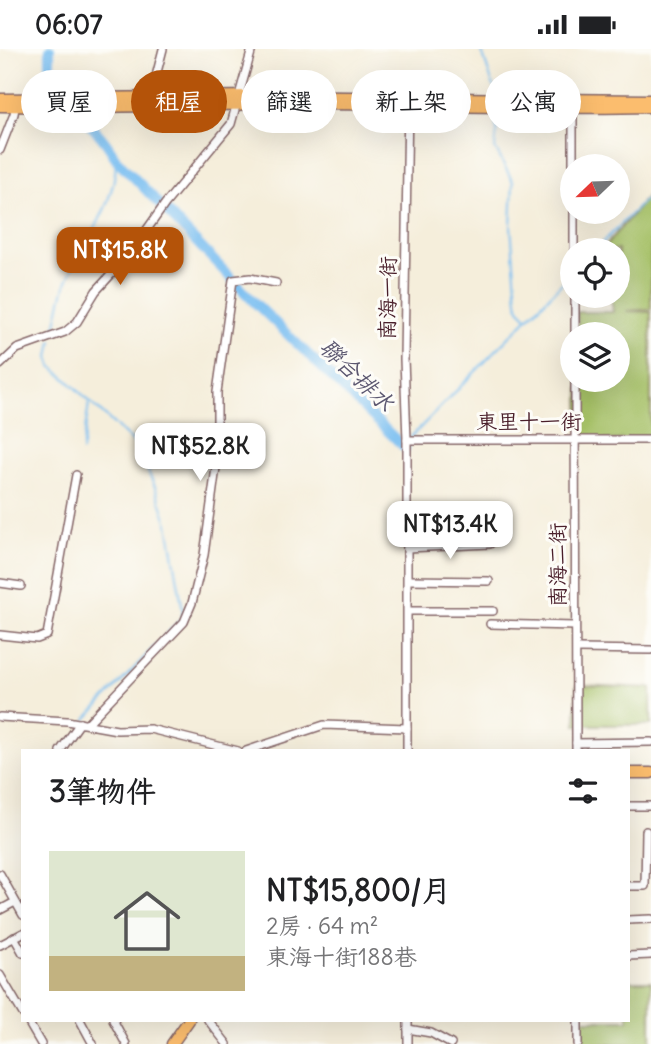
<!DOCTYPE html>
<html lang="zh-TW">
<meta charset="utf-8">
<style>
body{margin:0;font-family:Delius,"LXGW WenKai TC",sans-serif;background:#f2f2f2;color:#202124;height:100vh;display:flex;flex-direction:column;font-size:26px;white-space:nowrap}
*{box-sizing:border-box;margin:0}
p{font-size:23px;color:#757577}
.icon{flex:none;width:38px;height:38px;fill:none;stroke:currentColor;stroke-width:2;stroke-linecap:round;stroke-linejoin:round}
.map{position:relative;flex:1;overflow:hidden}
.sheet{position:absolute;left:21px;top:700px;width:609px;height:273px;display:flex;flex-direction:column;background:#fff;border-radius:0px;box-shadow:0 7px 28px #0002}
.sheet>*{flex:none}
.banner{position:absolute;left:21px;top:21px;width:609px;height:63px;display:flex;gap:14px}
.needle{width:46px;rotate:247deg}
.buttons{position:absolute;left:560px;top:105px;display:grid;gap:14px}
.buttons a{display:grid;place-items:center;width:70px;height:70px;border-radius:50%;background:#fff;box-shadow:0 7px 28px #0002;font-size:35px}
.price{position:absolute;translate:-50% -60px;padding:0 16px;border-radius:14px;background:#fff;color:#222;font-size:23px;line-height:46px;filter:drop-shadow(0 2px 4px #0008)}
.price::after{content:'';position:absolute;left:50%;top:42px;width:21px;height:16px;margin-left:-10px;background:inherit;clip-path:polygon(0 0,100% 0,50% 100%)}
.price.on{background:#b45309;color:#fff}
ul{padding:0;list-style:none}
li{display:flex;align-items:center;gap:21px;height:175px;padding:0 28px}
li span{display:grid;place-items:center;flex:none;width:196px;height:140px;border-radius:0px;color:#555}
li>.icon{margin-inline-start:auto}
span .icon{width:84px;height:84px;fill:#fffc;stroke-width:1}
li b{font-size:30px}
h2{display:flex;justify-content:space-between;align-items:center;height:84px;padding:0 28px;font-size:30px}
.chip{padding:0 24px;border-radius:32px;background:#fff;box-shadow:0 7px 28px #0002;font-size:24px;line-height:63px}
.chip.on{background:#b45309;color:#fff}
.status{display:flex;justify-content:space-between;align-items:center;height:49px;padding:0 35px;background:#fff;direction:ltr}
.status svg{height:19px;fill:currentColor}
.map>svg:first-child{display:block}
.green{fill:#a4bf65;stroke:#776f48;stroke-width:2}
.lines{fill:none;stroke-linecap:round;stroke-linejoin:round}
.stream{stroke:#7bbff1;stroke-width:2}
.river{stroke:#7bbff1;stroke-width:10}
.minor-casing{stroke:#866769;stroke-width:10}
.major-casing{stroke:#866769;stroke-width:13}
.minor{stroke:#fff;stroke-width:7}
.major{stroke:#fbbd6e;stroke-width:10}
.labels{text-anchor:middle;stroke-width:6;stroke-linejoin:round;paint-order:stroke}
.street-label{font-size:21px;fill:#4a1f2b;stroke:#fdfcf7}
.water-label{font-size:23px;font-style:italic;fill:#5b5770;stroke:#fdfcf7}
</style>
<div class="status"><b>06:07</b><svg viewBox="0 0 49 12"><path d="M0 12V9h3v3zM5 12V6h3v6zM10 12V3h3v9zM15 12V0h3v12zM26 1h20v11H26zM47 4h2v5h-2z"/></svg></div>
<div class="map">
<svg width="651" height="995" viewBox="0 0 651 995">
<rect width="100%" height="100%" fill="#fdfcf7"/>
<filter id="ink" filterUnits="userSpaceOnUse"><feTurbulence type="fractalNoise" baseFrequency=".0143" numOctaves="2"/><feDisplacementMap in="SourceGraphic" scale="14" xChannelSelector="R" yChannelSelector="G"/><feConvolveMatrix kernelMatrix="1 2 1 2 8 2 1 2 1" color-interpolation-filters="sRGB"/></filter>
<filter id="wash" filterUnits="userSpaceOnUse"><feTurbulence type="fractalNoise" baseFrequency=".00686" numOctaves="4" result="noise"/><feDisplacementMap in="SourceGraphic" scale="28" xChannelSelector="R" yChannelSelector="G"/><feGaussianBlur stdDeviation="1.57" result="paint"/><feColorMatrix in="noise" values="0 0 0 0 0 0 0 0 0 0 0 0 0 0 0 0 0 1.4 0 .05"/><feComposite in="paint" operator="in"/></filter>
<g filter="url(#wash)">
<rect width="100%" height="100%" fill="#f5eedb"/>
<g class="green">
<polygon points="651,143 651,260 626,262 651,263 651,390 580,392 579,331 618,331 618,285 578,285 577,263 613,263 611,247 618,247 618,201 602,201"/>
<polygon points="577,636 651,639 651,676 576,676"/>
<polygon points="628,932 651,932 651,995 582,995 581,971 628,971"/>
</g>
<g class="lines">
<g class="stream">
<polyline points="481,0 494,39"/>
<polyline points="494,66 497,82 495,99 513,133 511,177 517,252 519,260 527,268"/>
<polyline points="595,201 651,145"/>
<path d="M54 283C59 264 61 243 70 225 88 188 116 154 116 110"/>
<polyline points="52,292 49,308 52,317 136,396 156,440 168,475 183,562 181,570 86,670"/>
<polyline points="410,389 572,224"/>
<polyline points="82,402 89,354"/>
</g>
<g class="river">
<polyline points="50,0 50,17 71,53"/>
<path d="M74 60C79 69 88 74 95 81 104 90 110 99 116 110L255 254 405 399"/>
</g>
</g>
</g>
<g filter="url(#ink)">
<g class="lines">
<g class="minor-casing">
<g id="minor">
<polyline points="157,49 155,31 163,0"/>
<polyline points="573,56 573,117"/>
<polyline points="0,101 14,65 16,53"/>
<polyline points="574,163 574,201"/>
<polyline points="575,247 575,285"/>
<polyline points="0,316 17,300 65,283 77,273 96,242 129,206 165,155 231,75 252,0"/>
<polyline points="575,331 576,702"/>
<polyline points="407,391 651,391"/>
<polyline points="407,499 490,495"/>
<polyline points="408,531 489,532"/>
<polyline points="0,534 21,537"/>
<polyline points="408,562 493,562"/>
<polyline points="490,575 575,577"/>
<polyline points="0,586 37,590 47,586 76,426"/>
<polyline points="577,600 651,601"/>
<polyline points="0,668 67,672 117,681 150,680 238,702"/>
<polyline points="87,675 184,573 192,554 204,506 217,411 217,343 233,231 250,229 276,234"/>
<polyline points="576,694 651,693"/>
<polyline points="60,702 80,674"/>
<polyline points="246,702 324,676 407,679"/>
<polyline points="407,702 407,391 404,310 408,53"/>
<polyline points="628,757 651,757"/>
<polyline points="0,825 23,866"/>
<polyline points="628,837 645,837 646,782"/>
<polyline points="0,861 15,853"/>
<polyline points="628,871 651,870"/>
<polyline points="14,888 23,904"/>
<polyline points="0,896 23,884"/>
<polyline points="628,907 651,906"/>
<polyline points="0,926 23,965"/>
<polyline points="27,971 41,995"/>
<polyline points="80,971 93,995"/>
<polyline points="113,971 126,995"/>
<polyline points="208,971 227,995"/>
<polyline points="578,971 578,995"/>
<polyline points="408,980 431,984 451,995"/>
<polyline points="408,995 408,971"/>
</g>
</g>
<g class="major-casing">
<g id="major">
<polyline points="0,50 254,47 651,51"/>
<path d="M0 57C102 60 205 55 307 55 422 55 536 61 651 58"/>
<polyline points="628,724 651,724"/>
<polyline points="172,995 189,971"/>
</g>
</g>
<use href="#minor" class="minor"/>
<use href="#major" class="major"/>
</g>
</g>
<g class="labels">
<g class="street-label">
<text transform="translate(388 249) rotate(-89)" y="7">南海一街</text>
<text x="529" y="380">東里十一街</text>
<text transform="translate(558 516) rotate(-90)" y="7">南海二街</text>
</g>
<g class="water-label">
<text transform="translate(357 326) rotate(44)" y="8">聯合排水</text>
</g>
</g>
</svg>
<div class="buttons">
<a><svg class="needle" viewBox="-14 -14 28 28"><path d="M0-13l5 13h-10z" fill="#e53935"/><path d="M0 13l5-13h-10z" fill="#757577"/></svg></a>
<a><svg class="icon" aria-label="locate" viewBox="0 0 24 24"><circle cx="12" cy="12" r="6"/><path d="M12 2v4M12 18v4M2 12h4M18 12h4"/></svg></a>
<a><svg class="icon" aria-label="layers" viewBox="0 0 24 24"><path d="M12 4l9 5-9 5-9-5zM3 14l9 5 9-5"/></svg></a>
</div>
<b class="price on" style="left:120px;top:238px">NT$15.8K</b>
<b class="price" style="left:200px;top:434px">NT$52.8K</b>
<b class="price" style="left:450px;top:512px">NT$13.4K</b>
<div class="banner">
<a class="chip">買屋</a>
<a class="chip on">租屋</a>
<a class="chip">篩選</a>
<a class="chip">新上架</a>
<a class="chip">公寓</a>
</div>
<section class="sheet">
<h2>3筆物件<svg class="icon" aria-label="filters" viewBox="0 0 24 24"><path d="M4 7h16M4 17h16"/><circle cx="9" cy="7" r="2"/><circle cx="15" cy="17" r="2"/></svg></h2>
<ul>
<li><span style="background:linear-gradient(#dfe7d0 75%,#c2b280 0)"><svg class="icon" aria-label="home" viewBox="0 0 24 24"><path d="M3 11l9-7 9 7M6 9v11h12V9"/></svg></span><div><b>NT$15,800/月</b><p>2房 · 64 m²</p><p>東海十街188巷</p></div></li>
</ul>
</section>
</div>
